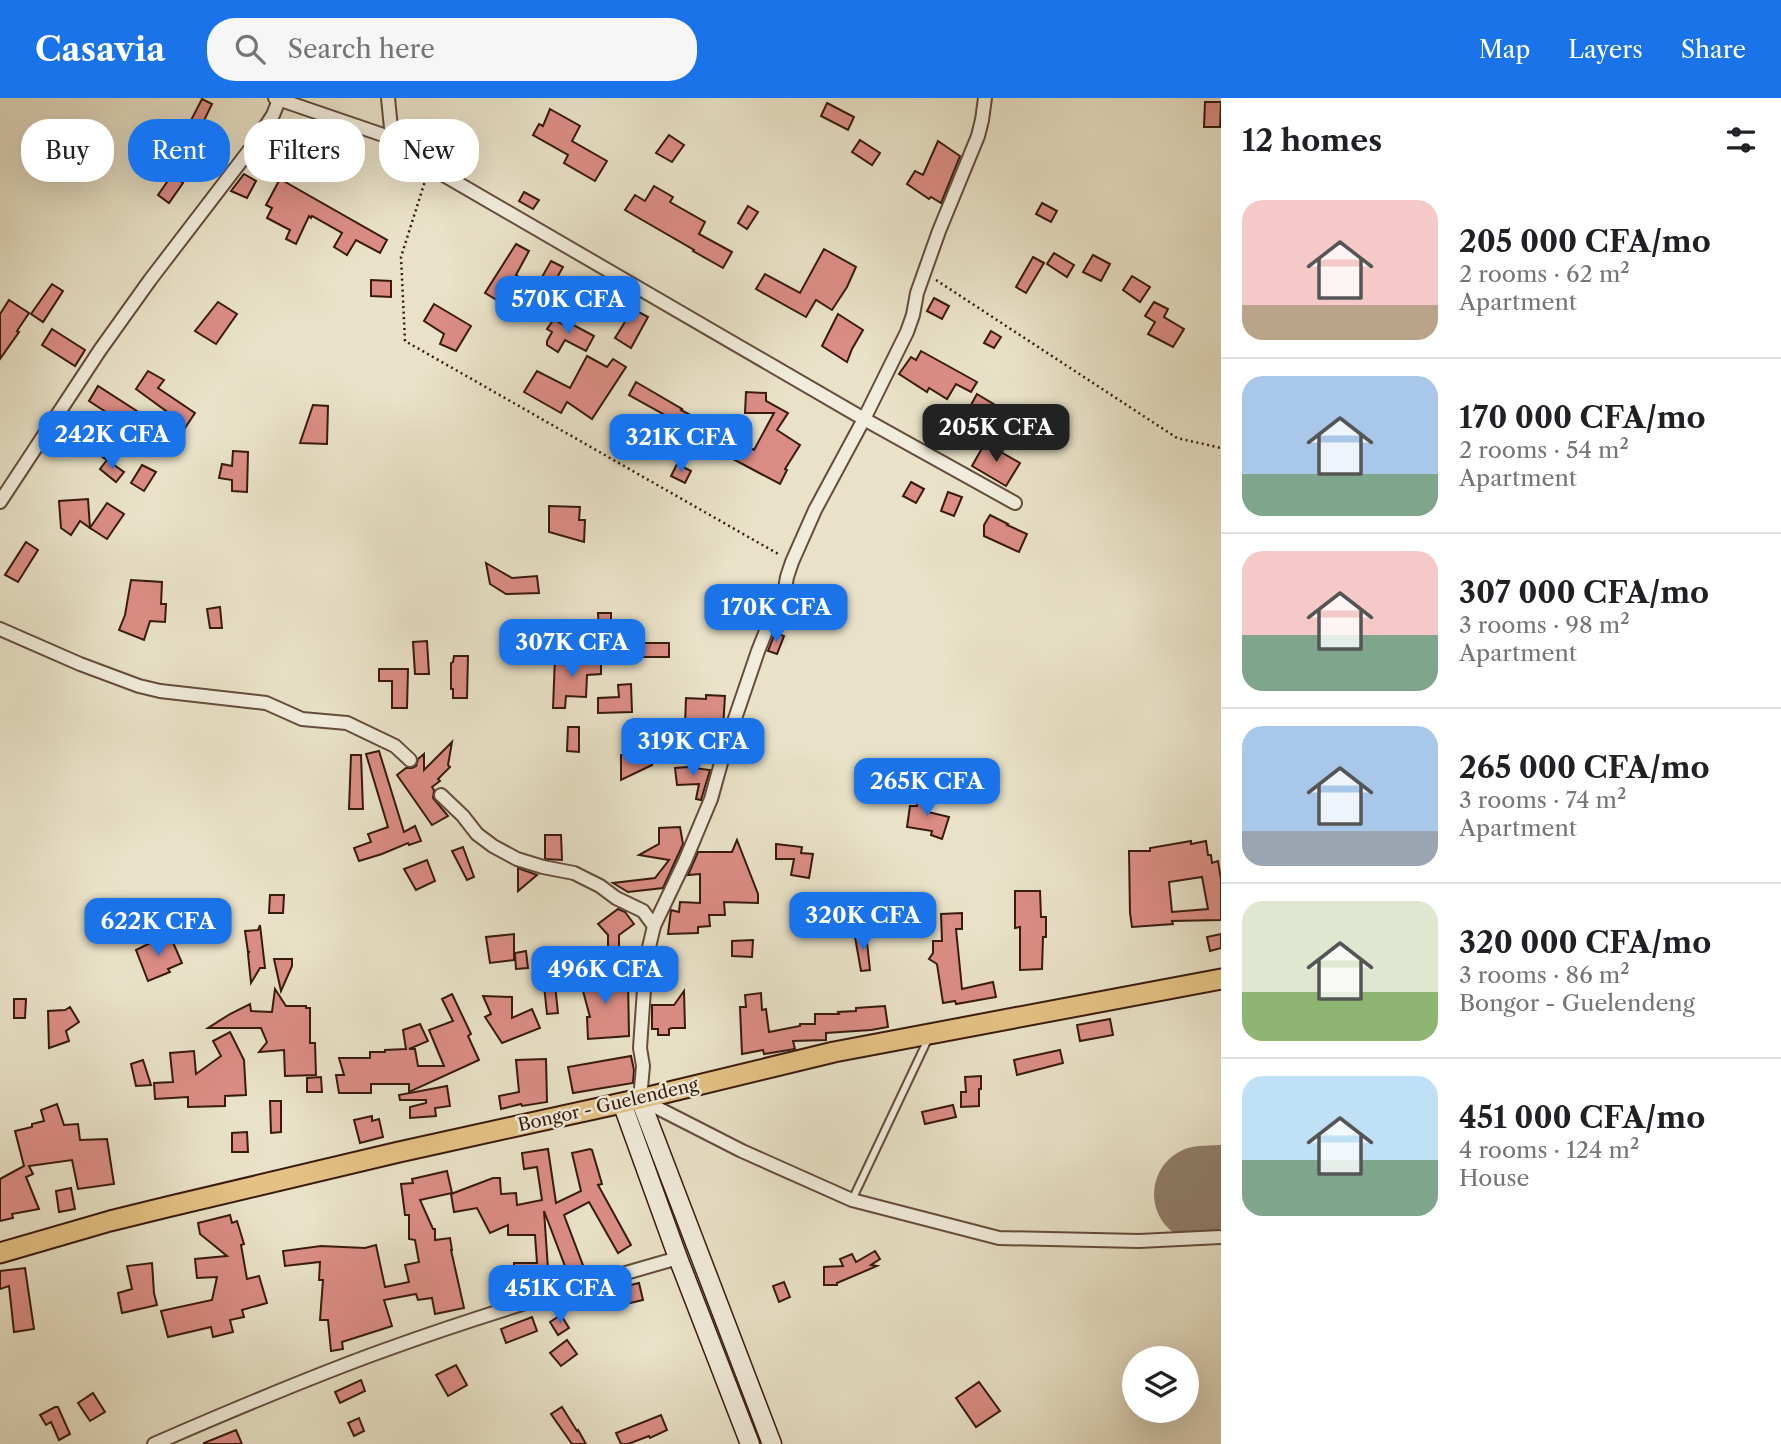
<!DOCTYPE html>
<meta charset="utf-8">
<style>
body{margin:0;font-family:"Libre Caslon Text",serif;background:#f6f6f6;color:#202124;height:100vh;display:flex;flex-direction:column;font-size:26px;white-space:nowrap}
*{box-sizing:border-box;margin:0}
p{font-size:23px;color:#757577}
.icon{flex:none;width:38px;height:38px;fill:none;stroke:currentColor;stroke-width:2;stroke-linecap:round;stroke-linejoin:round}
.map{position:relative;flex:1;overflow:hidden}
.sheet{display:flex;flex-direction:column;background:#fff;width:560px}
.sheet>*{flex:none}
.guide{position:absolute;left:21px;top:21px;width:665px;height:63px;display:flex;gap:14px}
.controls{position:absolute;left:1122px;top:1248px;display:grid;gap:14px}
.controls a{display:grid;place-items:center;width:77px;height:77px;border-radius:50%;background:#fff;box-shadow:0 7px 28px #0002;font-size:35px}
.price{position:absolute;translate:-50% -60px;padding:0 16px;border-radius:14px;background:#1a73e8;color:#fff;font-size:23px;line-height:46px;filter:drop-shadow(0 2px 4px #0008)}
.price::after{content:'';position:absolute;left:50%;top:42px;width:21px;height:16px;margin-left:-10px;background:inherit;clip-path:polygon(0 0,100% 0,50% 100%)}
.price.selected{background:#222;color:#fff}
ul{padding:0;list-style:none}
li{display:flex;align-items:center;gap:21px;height:175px;padding:0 21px}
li+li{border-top:2px solid #e0e0e0}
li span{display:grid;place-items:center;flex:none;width:196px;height:140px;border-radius:21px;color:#555}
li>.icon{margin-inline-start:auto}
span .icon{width:84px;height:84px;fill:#fffc;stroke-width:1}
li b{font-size:30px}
h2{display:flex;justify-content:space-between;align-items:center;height:84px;padding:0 21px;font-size:30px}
.chip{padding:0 24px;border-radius:28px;background:#fff;box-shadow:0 7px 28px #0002;font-size:24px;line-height:63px}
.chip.selected{background:#1a73e8;color:#fff}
header{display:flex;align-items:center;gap:42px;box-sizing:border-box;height:98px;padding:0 35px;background:#1a73e8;color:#fff}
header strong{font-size:33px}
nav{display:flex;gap:38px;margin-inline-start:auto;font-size:24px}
.search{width:490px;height:63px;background:#f6f6f6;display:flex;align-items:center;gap:18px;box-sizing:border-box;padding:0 24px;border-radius:28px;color:#757577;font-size:26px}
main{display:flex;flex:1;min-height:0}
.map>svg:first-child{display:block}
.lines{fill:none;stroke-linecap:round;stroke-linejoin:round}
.runway{stroke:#907e6a;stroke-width:96}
.building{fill:#db8d85;stroke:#381a0d;stroke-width:2;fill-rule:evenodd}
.service-casing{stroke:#644c3c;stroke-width:10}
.minor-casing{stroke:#644c3c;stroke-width:16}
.secondary-casing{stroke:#381a0d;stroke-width:21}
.trunk-casing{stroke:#381a0d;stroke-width:23}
.path{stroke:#381a0d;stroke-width:2.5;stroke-dasharray:2 3.5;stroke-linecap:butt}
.service{stroke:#f1ecdb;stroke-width:6}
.minor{stroke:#f1ecdb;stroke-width:12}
.secondary{stroke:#f1ecdb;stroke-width:18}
.trunk{stroke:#e4c184;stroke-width:19}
.labels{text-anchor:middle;stroke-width:5;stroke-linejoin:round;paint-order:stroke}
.street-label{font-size:18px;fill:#381a0d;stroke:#f1ecdb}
</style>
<header>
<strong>Casavia</strong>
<div class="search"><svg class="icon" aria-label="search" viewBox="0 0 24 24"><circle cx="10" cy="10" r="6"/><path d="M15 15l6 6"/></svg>Search here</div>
<nav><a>Map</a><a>Layers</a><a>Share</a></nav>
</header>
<main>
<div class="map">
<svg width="1221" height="1346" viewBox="0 0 1221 1346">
<rect width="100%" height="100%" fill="#e9e2c8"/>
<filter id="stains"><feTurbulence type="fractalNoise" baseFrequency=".00286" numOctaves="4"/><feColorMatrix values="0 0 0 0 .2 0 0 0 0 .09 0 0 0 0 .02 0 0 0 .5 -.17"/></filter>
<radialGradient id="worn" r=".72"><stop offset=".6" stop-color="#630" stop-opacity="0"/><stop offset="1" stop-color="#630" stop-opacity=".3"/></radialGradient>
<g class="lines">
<polyline class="runway" points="1202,1096 1221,1095"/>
</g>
<g class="building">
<polygon points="202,1 212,6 199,33 188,28"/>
<polygon points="1205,4 1221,4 1220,29 1204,29"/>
<polygon points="827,5 854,19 848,32 821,18"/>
<polygon points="550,11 580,28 572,43 607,63 595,83 564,65 568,57 533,37 539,26 543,28"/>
<polygon points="669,37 684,47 672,64 656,55"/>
<polygon points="860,42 880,55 872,67 852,54"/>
<polygon points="938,43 960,58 941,105 931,99 929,101 907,86 915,73 923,77"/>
<polygon points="244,76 256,83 247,100 231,93"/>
<polygon points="172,77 183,85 169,105 158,97"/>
<polygon points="280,81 387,142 380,155 356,142 347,157 334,149 342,135 312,118 311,120 309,118 296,146 286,141 290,132 267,120 272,110 266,107"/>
<polygon points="654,88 673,99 670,104 705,124 699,136 732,154 723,170 693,153 694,152 625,112 635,97 645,103"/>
<polygon points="524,94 539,102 533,111 519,103"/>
<polygon points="1042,105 1057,113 1051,124 1036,116"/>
<polygon points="748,108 758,114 747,131 738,125"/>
<polygon points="516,146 529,153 516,177 533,188 517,214 485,195"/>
<polygon points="824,151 856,169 847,189 832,212 816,202 806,219 756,191 765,176 800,195"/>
<polygon points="1054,155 1074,167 1067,179 1047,166"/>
<polygon points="1093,157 1110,166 1101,183 1083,174"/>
<polygon points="1033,159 1044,165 1026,195 1016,189"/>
<polygon points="551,163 563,169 554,185 542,179"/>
<polygon points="1132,178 1150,189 1140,204 1123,192"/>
<polygon points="583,181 609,196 600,210 575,195"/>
<polygon points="371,182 391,183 391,199 371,198"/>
<polygon points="52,186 63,193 43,224 31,216"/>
<polygon points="934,200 949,208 942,221 927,213"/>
<polygon points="9,202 29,215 17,233 19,234 0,261 0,216"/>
<polygon points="218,204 237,216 216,246 195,233"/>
<polygon points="1154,204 1168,211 1164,219 1184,231 1173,249 1148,236 1155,224 1145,218"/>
<polygon points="434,206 471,228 456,253 440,246 444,236 424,223"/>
<polygon points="633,211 648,219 631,250 615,240"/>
<polygon points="838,216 863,232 852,251 847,264 822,248"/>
<polygon points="554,221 565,228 568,224 594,238 586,253 565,242 558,254 547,247 547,243 552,234 547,231"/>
<polygon points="52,231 85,252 75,268 42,247"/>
<polygon points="991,233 1001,239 994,250 984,245"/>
<polygon points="921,253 977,284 971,294 956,286 947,301 929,290 927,294 899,276 911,259 916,262"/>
<polygon points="587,258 607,269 613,261 626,269 592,321 567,304 561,315 524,294 537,273 570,290"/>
<polygon points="148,273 164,282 158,290 195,315 179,339 181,341 171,357 128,330 107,362 98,356 110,338 102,333 112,318 89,303 98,288 157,326 166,313 136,291"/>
<polygon points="636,284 682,311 681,312 754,352 774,315 745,315 746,294 766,295 766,303 788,315 777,332 800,347 785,371 787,372 780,386 699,343 677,329 679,325 629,297"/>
<polygon points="977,296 1035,331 1028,341 991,318 987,325 967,314"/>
<polygon points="313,307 328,308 327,346 300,345"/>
<polygon points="76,315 84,320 72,341 73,342 64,356 53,350 64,333 60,331 67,318 72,320"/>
<polygon points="985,345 1020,365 1006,388 972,368"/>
<polygon points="233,353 248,354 247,394 232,393 232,382 219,380 222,366 232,368"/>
<polygon points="107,362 124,374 116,384 100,371"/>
<polygon points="677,366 691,373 685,385 671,378"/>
<polygon points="142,367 156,374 144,393 131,385"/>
<polygon points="911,384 924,391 916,405 903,398"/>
<polygon points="948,394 962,399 954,418 941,413"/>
<polygon points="88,401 90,430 80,423 71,437 61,430 59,403"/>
<polygon points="107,405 124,416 107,441 90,430"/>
<polygon points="549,408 580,409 579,422 585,422 584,444 549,434"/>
<polygon points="990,417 1008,426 1007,427 1027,436 1019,454 984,438 984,427"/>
<polygon points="26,444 38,452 18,484 5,477"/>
<polygon points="486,465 512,480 537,478 539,495 506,496 490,486"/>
<polygon points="131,482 162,484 161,506 166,506 165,524 150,523 144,542 119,532 125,517"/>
<polygon points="220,509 222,530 210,530 207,511"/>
<polygon points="598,515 611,515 611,534 599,535"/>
<polygon points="775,535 784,538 777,556 768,553"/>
<polygon points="604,539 622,539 622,545 669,545 669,559 604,559"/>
<polygon points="427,543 429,576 415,576 413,544"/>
<polygon points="454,558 468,558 467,600 453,600 453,591 451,591 451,565 453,564"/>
<polygon points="555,559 574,559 574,564 601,563 601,576 587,577 586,599 566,598 565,610 553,610"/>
<polygon points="379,571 408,571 407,610 392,610 392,583 379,583"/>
<polygon points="631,586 632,614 598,615 598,600 619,599 618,587"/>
<polygon points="706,597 725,598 723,630 685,627 686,600 706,601"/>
<polygon points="568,629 579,629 579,654 567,653"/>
<polygon points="452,644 448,667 450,669 438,681 440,683 432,689 434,692 433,700 448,718 432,727 397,677 406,670 412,670 416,668 418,661 424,656 424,672"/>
<polygon points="379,653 404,734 415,728 421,743 409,747 408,745 382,756 359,763 354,750 371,744 368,736 388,729 366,656"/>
<polygon points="351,657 361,657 363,711 349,711"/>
<polygon points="621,657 652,657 652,667 621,682"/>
<polygon points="687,669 710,672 701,702 696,701 699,686 677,687 675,670"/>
<polygon points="916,696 928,696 928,714 949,719 942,741 931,737 932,733 907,729 910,708 917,708"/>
<polygon points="680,729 683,746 663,790 628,794 613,785 655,780 669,762 639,757 659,746 659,730"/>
<polygon points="545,737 561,737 562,762 545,761"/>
<polygon points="737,742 758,796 758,805 724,804 725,817 709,817 710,828 698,829 698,835 668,836 671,812 679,814 680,804 700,805 700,776 688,777 698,754 732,754"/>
<path d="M1191 743V746L1206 743 1208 757H1211L1212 765 1218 763 1221 781V822L1172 823 1173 826 1132 829 1130 815 1129 753H1150V750ZM1202 779 1208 811 1172 814 1169 784Z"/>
<polygon points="776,746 802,749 801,755 813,756 809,780 791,777 794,761 776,761"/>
<polygon points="463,749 474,779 467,782 452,753"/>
<polygon points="427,762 435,783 416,792 404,771"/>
<polygon points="518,770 537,777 518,793"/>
<polygon points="1015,793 1040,793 1041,819 1046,819 1046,839 1043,839 1042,871 1020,872 1020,829 1015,830"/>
<polygon points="846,796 847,811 822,813 821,797"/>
<polygon points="270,797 284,797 283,815 269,815"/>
<polygon points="932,803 933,816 915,816 914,804"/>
<polygon points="618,811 625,814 634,826 619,837 619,853 608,853 608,837 598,826"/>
<polygon points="962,815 962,831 956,831 962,891 993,884 996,899 956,906 955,903 943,905 937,866 929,861 933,855 933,843 942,843 941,816"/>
<rect x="840" y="816" width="11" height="15"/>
<polygon points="260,827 265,870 260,870 251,885 248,856 249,854 248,854 245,833 258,832"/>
<polygon points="866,835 870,872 861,873 855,839"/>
<polygon points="514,836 514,862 490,865 486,839"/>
<polygon points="1221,836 1221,850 1210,853 1207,839"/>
<polygon points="160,840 163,846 172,842 182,865 168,871 170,874 148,883 136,852"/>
<polygon points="753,842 752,859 732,858 732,843"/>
<polygon points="526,853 528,870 516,871 515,855"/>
<polygon points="626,853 639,853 637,872 626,871"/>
<polygon points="274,861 292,861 292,868 281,893"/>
<polygon points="576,874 594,879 593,882 628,881 629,938 588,941 587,919 590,919 583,893 572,890"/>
<polygon points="554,877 558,915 547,916 543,878"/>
<polygon points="275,891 286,908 306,908 306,910 310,910 310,945 315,945 316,977 285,978 284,952 259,954 267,944 261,930 208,930 230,916 250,906 251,913 272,914"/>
<polygon points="684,893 685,930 672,930 669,931 669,937 658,937 658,931 652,931 652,907 674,907"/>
<polygon points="761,895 762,912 766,911 769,934 800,928 800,926 815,926 815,916 839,916 838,914 856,913 856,910 885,908 888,929 871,932 826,935 826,942 793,943 795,951 764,956 763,952 742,956 740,909 746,909 745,897"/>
<polygon points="452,896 471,936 468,938 479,962 409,994 409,986 371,986 371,995 339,995 336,977 344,977 339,960 370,960 370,954 385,954 385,952 406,951 403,932 420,926 428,943 409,951 415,951 418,968 444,968 429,932 453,923 442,901"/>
<polygon points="483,898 512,899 512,920 532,911 540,930 502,945 485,919 491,916"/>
<polygon points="14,901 26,901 25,920 14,920"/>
<polygon points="70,909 79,924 66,933 69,943 49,950 48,913 65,912"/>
<polygon points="1110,921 1113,937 1080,943 1077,927"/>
<polygon points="230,934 244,962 246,997 225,998 225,1008 188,1009 188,999 155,1001 154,985 173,984 170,955 194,953 196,976 221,958 213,943"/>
<polygon points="1060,952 1063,965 1017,977 1014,962"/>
<polygon points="631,958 634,972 633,985 573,995 568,969"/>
<polygon points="546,961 547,1004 522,1008 521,1006 501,1011 499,998 519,994 516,962"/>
<polygon points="143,962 151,987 136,988 131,966"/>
<polygon points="981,978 981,991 979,991 979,1008 961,1009 961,994 966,994 965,979"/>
<polygon points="321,979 322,994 307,994 307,980"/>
<polygon points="447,988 450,1008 435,1010 436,1018 410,1020 410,1009 426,1005 426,1002 400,1002 399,997"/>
<polygon points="270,1003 281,1003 281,1034 271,1035"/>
<polygon points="57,1006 64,1027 78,1026 80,1042 107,1041 114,1086 78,1091 72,1062 29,1068 33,1076 26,1079 39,1111 12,1116 13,1120 0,1123 0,1081 24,1068 15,1033 32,1029 32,1026 44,1023 41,1012"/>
<polygon points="953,1007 956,1019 925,1026 922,1014"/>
<polygon points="372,1018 372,1023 379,1021 383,1039 360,1045 354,1022"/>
<polygon points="247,1034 248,1054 232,1054 232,1035"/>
<polygon points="548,1051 556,1105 581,1093 572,1055 590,1051 592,1052 602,1086 598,1087 631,1147 618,1155 589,1104 564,1117 584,1170 568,1176 544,1113 549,1185 514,1185 514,1165 537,1165 535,1137 508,1137 508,1127 490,1135 477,1110 454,1114 451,1096 493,1080 500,1080 501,1096 516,1095 517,1107 542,1102 537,1069 524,1071 522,1055"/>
<polygon points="447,1073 452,1095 420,1102 433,1131 435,1131 435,1142 450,1140 452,1152 451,1152 464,1210 435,1216 432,1200 418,1202 416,1196 384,1202 392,1228 342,1244 343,1251 331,1253 328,1222 320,1222 323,1182 319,1182 320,1164 285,1168 283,1153 321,1148 365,1150 376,1147 385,1189 409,1184 405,1167 419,1164 415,1142 409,1141 409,1117 405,1117 401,1086 413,1085 412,1081"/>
<polygon points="71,1090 75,1111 59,1114 56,1093"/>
<polygon points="230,1117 232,1125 237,1123 244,1146 241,1147 247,1181 259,1178 267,1205 242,1212 244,1219 230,1222 233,1234 213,1239 211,1229 168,1239 161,1213 212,1202 217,1179 197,1180 195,1161 227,1158 200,1136 198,1125"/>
<polygon points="875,1153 880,1161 871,1167 877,1168 837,1185 837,1187 824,1187 824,1169 843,1168 840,1161 852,1156 856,1164"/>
<polygon points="152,1165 154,1195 157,1207 122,1215 118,1195 132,1191 127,1168"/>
<polygon points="25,1170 34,1231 14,1234 9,1188 0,1191 0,1173"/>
<polygon points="784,1184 790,1199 779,1204 773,1188"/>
<polygon points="639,1185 643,1202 613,1209 609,1192"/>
<polygon points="561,1217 569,1230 558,1237 550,1224"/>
<polygon points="532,1219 537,1233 506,1245 501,1231"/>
<polygon points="567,1242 577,1256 561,1268 550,1255"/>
<polygon points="456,1267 467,1287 448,1298 436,1277"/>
<polygon points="361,1282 365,1293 340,1305 335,1294"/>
<polygon points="979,1284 1000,1313 976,1329 956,1300"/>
<polygon points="93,1295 105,1314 90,1323 78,1305"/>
<polygon points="55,1309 58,1309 70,1336 59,1342 51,1324 46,1327 40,1317"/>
<polygon points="562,1309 577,1333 578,1332 586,1346 572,1346 551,1316"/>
<polygon points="661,1317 667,1332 650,1340 649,1338 628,1346 621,1346 616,1335"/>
<polygon points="359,1320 364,1333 354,1338 348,1325"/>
<polygon points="236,1332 242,1346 204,1346 204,1345"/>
</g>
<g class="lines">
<g class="service-casing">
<polyline id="service" points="852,1102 929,939"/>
</g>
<g class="minor-casing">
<g id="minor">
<polyline points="275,0 392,40"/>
<polyline points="388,0 392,40 430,69 864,321 1015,405"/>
<polyline points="985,0 982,22 978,38 939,133 917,195 913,217 907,234 864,321 815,412 792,464 787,479 784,497 770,523 758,553 726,647 711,701 685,763 654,828 646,862 640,950 643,968 640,1001 742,1053 852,1102 999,1140 1139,1143 1221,1139"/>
<polyline points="0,404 100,252 150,182 251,50 273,17 279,2"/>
<polyline points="0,531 80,566 139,588 160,593 266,605 302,621 347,625 395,648 410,662"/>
<polyline points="441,697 463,718 477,736 493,748 517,761 543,769 574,775 600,788 616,800 643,813 654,828"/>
<path d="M154 1346C230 1313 307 1280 385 1252 481 1217 580 1188 678 1160"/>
</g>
</g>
<g class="secondary-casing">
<g id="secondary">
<polyline points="640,1001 772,1346"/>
<polyline points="622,1005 678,1160 750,1346"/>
</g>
</g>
<g class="trunk-casing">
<polyline id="trunk" points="0,1155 110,1123 167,1109 399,1054 640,1001 834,954 1221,881"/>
</g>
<g class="path">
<polyline points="426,80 401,159 405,243 780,457"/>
<polyline points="936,182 1177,340 1221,350"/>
</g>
<use href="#service" class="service"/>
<use href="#minor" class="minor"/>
<use href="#secondary" class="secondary"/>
<use href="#trunk" class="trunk"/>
</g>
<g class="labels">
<g class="street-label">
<text transform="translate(608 1007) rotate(-13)" y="6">Bongor - Guelendeng</text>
</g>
</g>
<rect width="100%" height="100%" filter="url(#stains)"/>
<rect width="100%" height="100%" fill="url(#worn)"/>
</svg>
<div class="controls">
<a><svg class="icon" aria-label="layers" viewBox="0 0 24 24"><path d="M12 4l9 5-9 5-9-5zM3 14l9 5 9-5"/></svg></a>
</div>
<b class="price" style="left:568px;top:238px">570K CFA</b>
<b class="price selected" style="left:996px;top:366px">205K CFA</b>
<b class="price" style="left:112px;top:373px">242K CFA</b>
<b class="price" style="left:681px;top:376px">321K CFA</b>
<b class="price" style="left:776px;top:546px">170K CFA</b>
<b class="price" style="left:572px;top:581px">307K CFA</b>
<b class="price" style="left:693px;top:680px">319K CFA</b>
<b class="price" style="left:927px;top:720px">265K CFA</b>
<b class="price" style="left:863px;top:854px">320K CFA</b>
<b class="price" style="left:158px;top:860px">622K CFA</b>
<b class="price" style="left:605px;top:908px">496K CFA</b>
<b class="price" style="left:560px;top:1227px">451K CFA</b>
<div class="guide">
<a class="chip">Buy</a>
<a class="chip selected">Rent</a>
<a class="chip">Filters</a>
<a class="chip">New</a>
</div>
</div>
<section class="sheet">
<h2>12 homes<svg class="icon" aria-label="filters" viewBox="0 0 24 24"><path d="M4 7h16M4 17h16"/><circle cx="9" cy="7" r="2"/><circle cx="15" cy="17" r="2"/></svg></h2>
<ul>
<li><span style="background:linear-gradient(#f6c9c9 75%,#b9a48a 0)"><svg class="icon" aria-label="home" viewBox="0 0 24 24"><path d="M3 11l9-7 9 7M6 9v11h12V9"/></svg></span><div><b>205 000 CFA/mo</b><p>2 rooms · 62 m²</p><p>Apartment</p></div></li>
<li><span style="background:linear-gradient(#a9c7e8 70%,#7fa58c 0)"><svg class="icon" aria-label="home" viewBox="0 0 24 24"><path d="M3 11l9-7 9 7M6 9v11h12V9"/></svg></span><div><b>170 000 CFA/mo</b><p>2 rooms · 54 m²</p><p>Apartment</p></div></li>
<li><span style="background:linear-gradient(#f6c9c9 60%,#7fa58c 0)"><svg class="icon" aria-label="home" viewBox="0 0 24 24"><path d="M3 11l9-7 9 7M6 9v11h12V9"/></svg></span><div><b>307 000 CFA/mo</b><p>3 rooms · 98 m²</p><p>Apartment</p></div></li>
<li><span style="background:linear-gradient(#a9c7e8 75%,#9aa5b1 0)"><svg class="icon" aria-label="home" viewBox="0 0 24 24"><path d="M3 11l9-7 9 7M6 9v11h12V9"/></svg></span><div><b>265 000 CFA/mo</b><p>3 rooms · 74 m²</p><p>Apartment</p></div></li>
<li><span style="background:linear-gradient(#dfe7d0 65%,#8fb573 0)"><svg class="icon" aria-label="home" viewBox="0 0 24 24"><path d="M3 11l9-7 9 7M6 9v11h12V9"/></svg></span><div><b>320 000 CFA/mo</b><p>3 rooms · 86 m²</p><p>Bongor - Guelendeng</p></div></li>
<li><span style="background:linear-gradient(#bfe0f5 60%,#7fa58c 0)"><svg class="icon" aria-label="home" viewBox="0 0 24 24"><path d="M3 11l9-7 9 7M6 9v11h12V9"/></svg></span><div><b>451 000 CFA/mo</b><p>4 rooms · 124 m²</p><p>House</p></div></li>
</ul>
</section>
</main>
